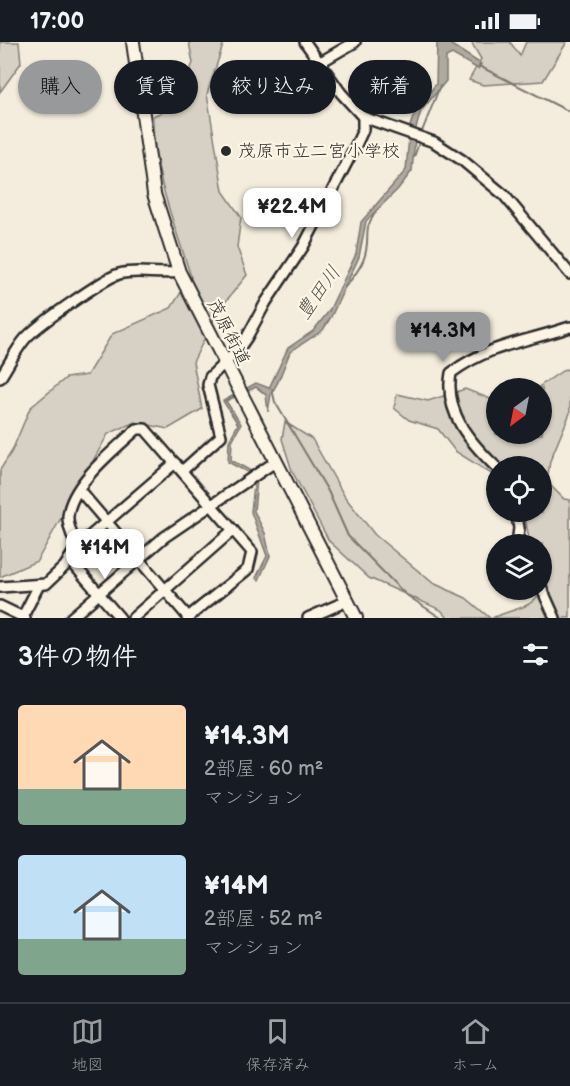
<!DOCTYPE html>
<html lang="ja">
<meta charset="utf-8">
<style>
body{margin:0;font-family:"Balsamiq Sans","Klee One",sans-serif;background:#20242c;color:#f1f3f6;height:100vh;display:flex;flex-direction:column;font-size:22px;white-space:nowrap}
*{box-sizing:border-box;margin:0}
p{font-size:20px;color:#9ea1a6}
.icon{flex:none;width:33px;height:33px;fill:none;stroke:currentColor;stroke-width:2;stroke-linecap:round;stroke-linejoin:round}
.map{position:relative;height:576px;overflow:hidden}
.side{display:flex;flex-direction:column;background:#171b24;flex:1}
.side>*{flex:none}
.guide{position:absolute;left:18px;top:18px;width:534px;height:54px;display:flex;gap:12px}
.needle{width:39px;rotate:212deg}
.fabs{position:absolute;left:486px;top:336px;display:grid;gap:12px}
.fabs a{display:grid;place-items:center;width:66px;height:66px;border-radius:50%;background:#171b24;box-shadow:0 2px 4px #0004;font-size:30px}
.price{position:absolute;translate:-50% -51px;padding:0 14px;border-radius:12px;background:#fff;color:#222;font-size:20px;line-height:39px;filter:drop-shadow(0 2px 3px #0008)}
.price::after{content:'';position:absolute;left:50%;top:36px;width:18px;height:14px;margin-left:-9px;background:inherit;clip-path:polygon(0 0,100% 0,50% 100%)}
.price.selected{background:#98999b;color:#111}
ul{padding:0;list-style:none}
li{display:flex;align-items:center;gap:18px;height:150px;padding:0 18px}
li span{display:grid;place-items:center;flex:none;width:168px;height:120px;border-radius:6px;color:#555}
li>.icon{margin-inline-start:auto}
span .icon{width:72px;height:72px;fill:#fffc;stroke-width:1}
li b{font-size:26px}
h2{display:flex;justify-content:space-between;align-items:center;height:72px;padding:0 18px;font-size:26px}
.tag{padding:0 21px;border-radius:27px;background:#171b24;box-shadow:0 2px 4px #0004;font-size:21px;line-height:54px}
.tag.selected{background:#98999b;color:#111}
.status{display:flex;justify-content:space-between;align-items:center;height:42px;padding:0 30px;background:#171b24;direction:ltr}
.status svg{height:16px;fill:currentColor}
.tabs{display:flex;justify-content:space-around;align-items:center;height:84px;border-top:2px solid #363941;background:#171b24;font-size:16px;color:#9ea1a6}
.tabs a{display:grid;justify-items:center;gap:3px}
.tabs .selected{color:#98999b}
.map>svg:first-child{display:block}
.green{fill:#d6d1c4;stroke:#807e78;stroke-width:1.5}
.water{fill:#afaaa0;stroke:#7a7771;stroke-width:1.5}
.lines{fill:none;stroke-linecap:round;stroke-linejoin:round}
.stream{stroke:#7a7771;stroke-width:2}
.minor-casing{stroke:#2b2b2b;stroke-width:14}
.major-casing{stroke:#2b2b2b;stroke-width:16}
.minor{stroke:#fcf5e5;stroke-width:9}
.major{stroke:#fcf5e5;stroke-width:12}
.poi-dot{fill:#2b2b2b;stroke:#fcf5e5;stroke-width:2}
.labels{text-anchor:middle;stroke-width:4.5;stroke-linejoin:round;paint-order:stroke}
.poi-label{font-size:18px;fill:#2b2b2b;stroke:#fcf5e5;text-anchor:start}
.street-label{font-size:18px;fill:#2b2b2b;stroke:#fcf5e5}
.water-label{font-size:20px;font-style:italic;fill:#595754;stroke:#fcf5e5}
</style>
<div class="status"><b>17:00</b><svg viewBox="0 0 49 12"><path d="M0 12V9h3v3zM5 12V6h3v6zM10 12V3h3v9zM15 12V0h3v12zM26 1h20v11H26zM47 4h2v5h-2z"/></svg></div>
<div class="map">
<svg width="570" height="576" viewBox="0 0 570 576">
<rect width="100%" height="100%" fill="#f4edde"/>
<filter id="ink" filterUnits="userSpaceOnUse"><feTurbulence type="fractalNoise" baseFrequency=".0167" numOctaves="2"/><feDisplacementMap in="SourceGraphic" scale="12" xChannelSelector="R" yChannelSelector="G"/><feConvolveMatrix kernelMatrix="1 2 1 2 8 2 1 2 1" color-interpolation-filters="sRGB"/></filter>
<g filter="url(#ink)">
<g class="green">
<polygon points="0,0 19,0 21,21 0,50"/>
<path d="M189 0H224L207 52 223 149 241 175 237 205 247 233 218 269 193 320 202 367 168 387 135 380 108 392 37 519 0 535V428L12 409 30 366 66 336 87 333 112 292 171 266 191 235C175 183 152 129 153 74L176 64 193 21Z"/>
<polygon points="471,0 510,0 520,14 526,0 567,0 543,39 483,43 469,38 481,17"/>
<path d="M565 327 570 329V371L550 419 547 440 564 457 570 458V576H492C527 561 540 569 546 525L542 519V502H530L524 470H542V424H496V435L455 409 438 387 409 378 394 366 397 352 428 359 465 347 496 359V392H542V346H537Z"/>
<polygon points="285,380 312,397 345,455 375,493 433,541 466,556 490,576 448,576 441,568 369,536 329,499 292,429 282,397"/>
</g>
<polygon class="water" points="437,0 447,0 481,22 478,27 452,12 446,15 446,39 421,69 416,86 412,129 398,147 366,179 359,215 331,275 323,288 290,310 278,340 271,352 268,370 266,353 256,345 226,359 241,382 232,399 231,418 251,429 257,437 254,469 265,491 270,514 259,538 256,536 267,514 251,470 254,443 249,431 228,420 229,399 238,382 223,359 256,341 269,346 288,306 313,289 329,269 356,212 361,180 406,128 410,84 415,69 436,42"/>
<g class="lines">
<g class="stream">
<polyline points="479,24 570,70"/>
<polyline points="421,92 440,44"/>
<polyline points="414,115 420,98"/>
<path d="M344 246C353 236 364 222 366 209 370 186 362 191 377 168"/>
<polyline points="272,347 275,360 328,449 348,494 405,552 441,576"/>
</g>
<g class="minor-casing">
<g id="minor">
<polyline points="305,0 341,51 363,75 434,100 462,118 504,153 570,232"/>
<polyline points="319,21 355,0"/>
<path d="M0 336C8 324 15 309 25 297 36 284 103 237 119 232 136 227 160 233 179 230"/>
<path d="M496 425C470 400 444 371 451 331 490 302 526 300 570 285"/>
<polyline points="182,429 221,394 208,343 210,335 238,308 247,295 266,260 303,205 356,103 363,88 363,75"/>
<polyline points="80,449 189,576"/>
<polyline points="516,470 519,486 517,502"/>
<polyline points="76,506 175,421"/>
<polyline points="69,517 120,576"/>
<path d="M0 545 46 542 65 524 76 506C74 496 67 484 68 474 71 442 114 408 137 387H145L252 510 248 527 187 576"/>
<polyline points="542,547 555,576"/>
<polyline points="0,564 25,576"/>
<polyline points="22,576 39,543"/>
<polyline points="71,576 163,496 275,420"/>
<polyline points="133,576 233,488"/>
<polyline points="308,576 347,559"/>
</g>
</g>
<g class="major-casing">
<polyline id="major" points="133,0 154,152 179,230 356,576"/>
</g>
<use href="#minor" class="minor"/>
<use href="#major" class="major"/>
</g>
</g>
<circle class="poi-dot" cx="226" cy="109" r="6"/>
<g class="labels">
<g class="poi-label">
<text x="238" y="115">茂原市立二宮小学校</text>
</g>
<g class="street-label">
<text transform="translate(229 290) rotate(63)" y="6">茂原街道</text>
</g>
<g class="water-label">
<text transform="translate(318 250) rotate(-54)" y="7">豊田川</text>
</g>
</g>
</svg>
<div class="fabs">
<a><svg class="needle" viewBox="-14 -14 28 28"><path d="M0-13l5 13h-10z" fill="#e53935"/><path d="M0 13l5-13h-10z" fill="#9ea1a6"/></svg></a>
<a><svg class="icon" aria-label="locate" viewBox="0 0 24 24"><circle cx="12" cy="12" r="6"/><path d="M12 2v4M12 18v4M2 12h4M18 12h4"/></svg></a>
<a><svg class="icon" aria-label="layers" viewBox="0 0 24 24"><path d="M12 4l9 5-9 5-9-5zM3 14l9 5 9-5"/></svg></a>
</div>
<b class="price" style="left:292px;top:197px">¥22.4M</b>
<b class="price selected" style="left:443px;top:321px">¥14.3M</b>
<b class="price" style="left:105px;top:538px">¥14M</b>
<div class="guide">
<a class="tag selected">購入</a>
<a class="tag">賃貸</a>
<a class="tag">絞り込み</a>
<a class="tag">新着</a>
</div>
</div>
<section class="side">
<h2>3件の物件<svg class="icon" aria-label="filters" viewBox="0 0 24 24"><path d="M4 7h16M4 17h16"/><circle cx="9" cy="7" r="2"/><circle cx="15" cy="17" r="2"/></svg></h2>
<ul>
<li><span style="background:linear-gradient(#ffd9b3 70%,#7fa58c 0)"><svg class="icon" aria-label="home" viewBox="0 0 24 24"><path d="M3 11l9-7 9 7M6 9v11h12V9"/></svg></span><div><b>¥14.3M</b><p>2部屋 · 60 m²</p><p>マンション</p></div></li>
<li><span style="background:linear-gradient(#bfe0f5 70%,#7fa58c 0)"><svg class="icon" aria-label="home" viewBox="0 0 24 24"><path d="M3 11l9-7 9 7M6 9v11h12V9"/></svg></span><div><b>¥14M</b><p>2部屋 · 52 m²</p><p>マンション</p></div></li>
</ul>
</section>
<nav class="tabs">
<a class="selected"><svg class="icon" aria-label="map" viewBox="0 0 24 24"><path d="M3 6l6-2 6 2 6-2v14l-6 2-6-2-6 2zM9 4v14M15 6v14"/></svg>地図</a>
<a><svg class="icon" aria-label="saved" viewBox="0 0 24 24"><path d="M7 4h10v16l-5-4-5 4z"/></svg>保存済み</a>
<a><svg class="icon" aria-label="home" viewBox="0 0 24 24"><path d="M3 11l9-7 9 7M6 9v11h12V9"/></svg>ホーム</a>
</nav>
